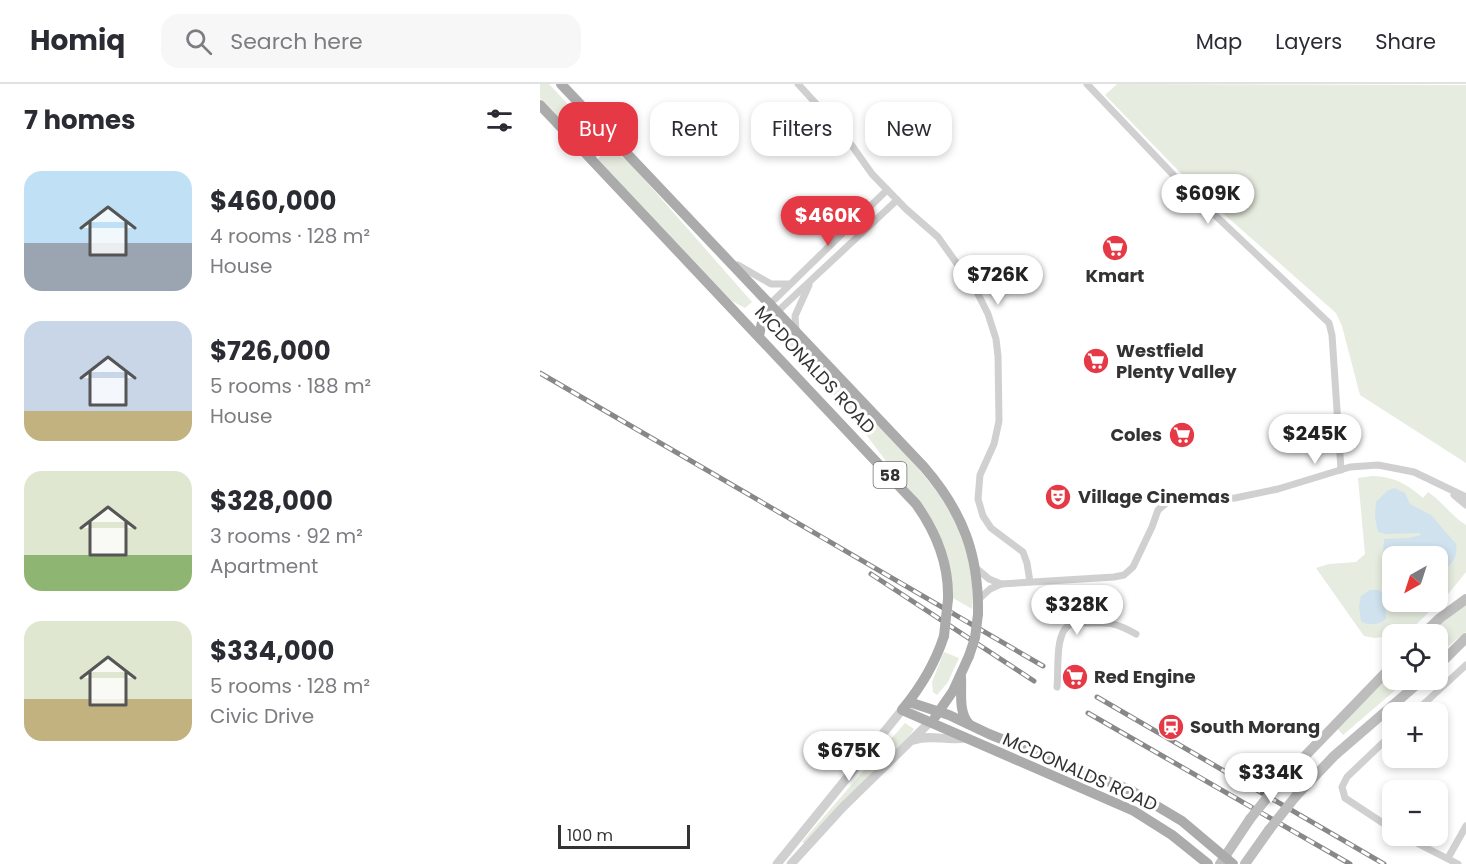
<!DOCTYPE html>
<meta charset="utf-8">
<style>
body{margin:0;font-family:Poppins,sans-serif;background:#f7f7f7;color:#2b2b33;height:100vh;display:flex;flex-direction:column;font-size:22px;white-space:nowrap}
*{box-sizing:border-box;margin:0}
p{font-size:20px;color:#7c7c81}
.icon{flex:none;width:33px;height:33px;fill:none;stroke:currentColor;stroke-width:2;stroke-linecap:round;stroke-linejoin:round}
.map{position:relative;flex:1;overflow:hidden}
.details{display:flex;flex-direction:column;background:#fff;width:540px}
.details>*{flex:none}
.hud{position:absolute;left:18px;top:18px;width:570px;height:54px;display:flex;gap:12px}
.needle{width:39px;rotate:219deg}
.buttons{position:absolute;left:842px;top:462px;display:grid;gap:12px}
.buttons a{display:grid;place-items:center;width:66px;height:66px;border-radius:12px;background:#fff;box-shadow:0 3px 9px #0003;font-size:30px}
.scale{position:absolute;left:18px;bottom:15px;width:132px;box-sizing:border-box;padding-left:6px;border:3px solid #333;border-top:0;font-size:16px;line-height:21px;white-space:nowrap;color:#333;-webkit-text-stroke:4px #fff;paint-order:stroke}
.price{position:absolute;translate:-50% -51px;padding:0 14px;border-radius:21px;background:#fff;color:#222;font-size:20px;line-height:39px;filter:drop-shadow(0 2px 3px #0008)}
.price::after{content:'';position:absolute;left:50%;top:36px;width:18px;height:14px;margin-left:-9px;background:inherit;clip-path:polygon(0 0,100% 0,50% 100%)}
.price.on{background:#e63946;color:#fff}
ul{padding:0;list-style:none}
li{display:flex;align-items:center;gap:18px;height:150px;padding:0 24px}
li span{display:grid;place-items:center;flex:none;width:168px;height:120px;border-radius:18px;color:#555}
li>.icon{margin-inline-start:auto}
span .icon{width:72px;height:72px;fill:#fffc;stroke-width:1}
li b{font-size:26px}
h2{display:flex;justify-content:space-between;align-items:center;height:72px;padding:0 24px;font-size:26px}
.tag{padding:0 21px;border-radius:18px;background:#fff;box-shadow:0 3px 9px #0003;font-size:21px;line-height:54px}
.tag.on{background:#e63946;color:#fff}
header{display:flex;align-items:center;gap:36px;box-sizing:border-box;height:84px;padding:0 30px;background:#fff;border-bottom:2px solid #e1e1e2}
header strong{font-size:28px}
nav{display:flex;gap:33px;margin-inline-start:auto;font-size:21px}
.search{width:420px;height:54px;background:#f7f7f7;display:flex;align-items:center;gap:15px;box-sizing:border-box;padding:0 21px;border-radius:18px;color:#7c7c81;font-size:22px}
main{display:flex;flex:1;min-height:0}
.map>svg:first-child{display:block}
.green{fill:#e6ecdf;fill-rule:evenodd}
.water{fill:#cfe2ee}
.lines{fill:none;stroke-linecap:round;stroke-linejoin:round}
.minor{stroke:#d0d0d0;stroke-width:7}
.tertiary{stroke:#d0d0d0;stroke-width:9}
.secondary{stroke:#bdbdbd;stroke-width:10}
.primary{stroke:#ababab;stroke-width:10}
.rail-casing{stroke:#888;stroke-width:5}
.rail{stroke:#fff;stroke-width:3;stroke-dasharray:9;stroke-linecap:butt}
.secondary-bridge{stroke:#bdbdbd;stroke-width:10}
.primary-bridge{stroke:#ababab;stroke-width:10}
.labels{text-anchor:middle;stroke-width:6;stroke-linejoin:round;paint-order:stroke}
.shield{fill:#fff;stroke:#707070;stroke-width:1.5}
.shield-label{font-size:16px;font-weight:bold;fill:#333}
.poi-label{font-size:18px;font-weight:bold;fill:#333;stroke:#fff;text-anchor:start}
.street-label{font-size:18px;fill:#333;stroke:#fff}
</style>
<header>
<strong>Homiq</strong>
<div class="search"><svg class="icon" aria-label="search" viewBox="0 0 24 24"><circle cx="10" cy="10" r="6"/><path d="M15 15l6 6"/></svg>Search here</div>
<nav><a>Map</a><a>Layers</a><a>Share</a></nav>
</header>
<main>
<section class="details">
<h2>7 homes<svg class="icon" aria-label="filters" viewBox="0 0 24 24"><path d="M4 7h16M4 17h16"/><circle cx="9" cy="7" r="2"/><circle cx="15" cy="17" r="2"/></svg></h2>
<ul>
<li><span style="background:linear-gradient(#bfe0f5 60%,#9aa5b1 0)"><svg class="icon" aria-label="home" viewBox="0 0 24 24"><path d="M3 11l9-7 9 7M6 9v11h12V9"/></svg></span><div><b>$460,000</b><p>4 rooms · 128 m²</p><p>House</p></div></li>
<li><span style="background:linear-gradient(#c9d6e8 75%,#c2b280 0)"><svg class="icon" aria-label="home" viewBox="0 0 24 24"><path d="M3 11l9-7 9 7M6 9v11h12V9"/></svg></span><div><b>$726,000</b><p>5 rooms · 188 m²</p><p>House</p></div></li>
<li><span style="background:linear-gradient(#dfe7d0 70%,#8fb573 0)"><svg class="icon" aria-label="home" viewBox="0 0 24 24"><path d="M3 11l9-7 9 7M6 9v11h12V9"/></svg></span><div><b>$328,000</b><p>3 rooms · 92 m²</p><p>Apartment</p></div></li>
<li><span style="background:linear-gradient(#dfe7d0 65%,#c2b280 0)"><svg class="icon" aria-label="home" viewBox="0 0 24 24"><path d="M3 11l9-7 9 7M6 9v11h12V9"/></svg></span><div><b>$334,000</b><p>5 rooms · 128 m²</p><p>Civic Drive</p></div></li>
</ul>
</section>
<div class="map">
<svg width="926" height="780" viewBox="0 0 926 780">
<rect width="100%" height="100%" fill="#fff"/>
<g class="green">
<polygon points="0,0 9,0 49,43 51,48 41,58 0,14"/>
<polygon points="577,0 926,1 926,379 820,311 802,242 796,229 660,109 565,11"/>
<polygon points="70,68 81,72 89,78 212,218 205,224 192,217 185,210 58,75 62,70"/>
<path d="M244 245 250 249C279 279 307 309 336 339 389 395 438 441 432 525L413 514 404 463 397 445 383 421 355 389 306 324 240 255 238 251Z"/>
<path d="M832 392C854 393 866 399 883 414L888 408C902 417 911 432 926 441V488L909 509 866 550 835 554 824 552 776 484 789 480 816 478 825 470 818 394ZM852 472H897V518H852Z"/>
<polygon points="926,520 926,548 897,571 897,550 890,550 910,531"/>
<polygon points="404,568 419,574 408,598 397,611 393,608 392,598"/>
<polygon points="852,589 852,596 867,596 803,651 797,644"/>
<polygon points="365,639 374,645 369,652 309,711 265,760 262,758"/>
</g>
<g class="water">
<path d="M854 404 865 409 870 420 891 431 916 460C918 473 913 477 905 486 902 490 900 495 897 499V472H868L855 470 843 471 844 455 869 454 881 451 880 449 846 450 838 448 835 433 836 418 847 407Z"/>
<path d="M830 506H839L845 511 846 535C840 541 828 542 821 537L819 522 821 512Z"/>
</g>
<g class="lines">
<g class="minor">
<polyline points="258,0 303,49 332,90 366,125 398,153 437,208 448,230 456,255 458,272 459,337 454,360 440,391 438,415 443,432 451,444 483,468 487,479 490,498"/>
<polyline points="547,0 640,98 789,239 792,251 801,386"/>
<polyline points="198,181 231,200 248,200"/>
<polyline points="230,220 347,106"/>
<polyline points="237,228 357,116"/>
<polyline points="256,246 255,232 269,201"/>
<polyline points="914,411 926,421"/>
<polyline points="436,484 449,495 461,500"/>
<polyline points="439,515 450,505 461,500 574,493 584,491 593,483 612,443 618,426 630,416 695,414 738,405 810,383 838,381 874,388 926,413"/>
<path d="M517 603C519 587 514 547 531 540 537 538 545 539 551 539 571 538 578 540 596 550"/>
<polyline points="875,628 926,581"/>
<polyline points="852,650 807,693 802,703 805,714 852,745"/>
<polyline points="863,752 918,780"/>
<polyline points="908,774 926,742"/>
</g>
<g class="tertiary">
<path d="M374 656C389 650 407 657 425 654"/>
<polyline points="237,780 362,626"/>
<polyline points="251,780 303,723 391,637"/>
</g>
<g class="secondary">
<polyline points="883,550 900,534 926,515"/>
<polyline points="897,583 926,554"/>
<polyline points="738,700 852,582"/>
<polyline points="756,712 794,672 882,596"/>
<polyline points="680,780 710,735"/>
<polyline points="705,780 729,746"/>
</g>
<g class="primary">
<path d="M21 0 384 383C423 428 439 471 438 530"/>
<path d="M0 21 376 420C396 448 409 480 408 515"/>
<polyline points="49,72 71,52"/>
<polyline points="219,252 224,229 230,220"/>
<path d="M404 552C395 580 381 603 362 626L594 727 632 751 668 780"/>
<path d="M421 593C422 608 418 628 429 640"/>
<polyline points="369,618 409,631 449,650 590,706 642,737 693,780"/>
<polyline points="395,633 413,607 429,572"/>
</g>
<g class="rail-casing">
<g id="rail">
<polyline points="0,289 503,582"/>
<polyline points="331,490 494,597"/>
<polyline points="557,613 844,780"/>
<polyline points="548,629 810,780"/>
</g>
</g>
<use href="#rail" class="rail"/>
<g class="secondary-bridge">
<polyline points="710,735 738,700"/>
<polyline points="729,746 756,712"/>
</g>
<g class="primary-bridge">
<polyline points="404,552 408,515"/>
<polyline points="429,572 435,554 438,530"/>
</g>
</g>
<defs>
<g id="supermarket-disc" transform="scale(1.35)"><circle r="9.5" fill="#e63946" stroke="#fff"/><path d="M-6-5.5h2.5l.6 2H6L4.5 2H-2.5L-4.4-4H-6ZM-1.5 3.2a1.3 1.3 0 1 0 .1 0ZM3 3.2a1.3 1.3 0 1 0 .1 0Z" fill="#fff"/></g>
<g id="theatre-disc" transform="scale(1.35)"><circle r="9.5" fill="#e63946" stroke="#fff"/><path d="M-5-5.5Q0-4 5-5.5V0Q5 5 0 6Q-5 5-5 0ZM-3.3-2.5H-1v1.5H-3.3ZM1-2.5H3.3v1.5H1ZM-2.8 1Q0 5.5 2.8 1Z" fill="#fff"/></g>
<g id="station-disc" transform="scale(1.35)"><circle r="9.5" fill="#e63946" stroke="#fff"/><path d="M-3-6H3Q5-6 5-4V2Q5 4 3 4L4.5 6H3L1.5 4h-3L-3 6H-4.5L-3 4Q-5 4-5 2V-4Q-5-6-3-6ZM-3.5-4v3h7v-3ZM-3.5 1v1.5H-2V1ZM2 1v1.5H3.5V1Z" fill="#fff"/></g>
</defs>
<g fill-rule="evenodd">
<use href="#supermarket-disc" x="575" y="164"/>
<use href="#supermarket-disc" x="556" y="277"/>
<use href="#supermarket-disc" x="642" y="351"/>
<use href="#theatre-disc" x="518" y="413"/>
<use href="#supermarket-disc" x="535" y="593"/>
<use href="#station-disc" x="631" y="643"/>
</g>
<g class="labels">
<rect class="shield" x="333.5" y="378" width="33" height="26" rx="4.5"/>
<g class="shield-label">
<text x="350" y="397">58</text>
</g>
<g class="poi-label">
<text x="575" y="198" text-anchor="middle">Kmart</text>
<text x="576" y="273">Westfield<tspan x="576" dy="21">Plenty Valley</tspan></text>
<text x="622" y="357" text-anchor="end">Coles</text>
<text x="538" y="419">Village Cinemas</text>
<text x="554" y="599">Red Engine</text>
<text x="650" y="649">South Morang</text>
</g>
<g class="street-label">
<text transform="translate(275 286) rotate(47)" y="6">MCDONALDS ROAD</text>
<text transform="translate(540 688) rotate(24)" y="6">MCDONALDS ROAD</text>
</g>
</g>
</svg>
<div class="buttons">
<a><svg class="needle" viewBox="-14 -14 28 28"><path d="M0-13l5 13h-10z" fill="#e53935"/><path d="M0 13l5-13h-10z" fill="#7c7c81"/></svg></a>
<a><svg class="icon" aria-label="locate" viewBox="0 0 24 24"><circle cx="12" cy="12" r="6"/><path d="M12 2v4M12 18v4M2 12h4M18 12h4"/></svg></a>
<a>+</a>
<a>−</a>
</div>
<div class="scale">100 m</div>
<b class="price" style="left:668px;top:141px">$609K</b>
<b class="price on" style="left:288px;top:163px">$460K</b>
<b class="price" style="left:458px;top:222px">$726K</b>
<b class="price" style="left:775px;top:381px">$245K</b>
<b class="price" style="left:537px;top:552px">$328K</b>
<b class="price" style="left:309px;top:698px">$675K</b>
<b class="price" style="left:731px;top:720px">$334K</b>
<div class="hud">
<a class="tag on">Buy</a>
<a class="tag">Rent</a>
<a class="tag">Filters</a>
<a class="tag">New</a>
</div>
</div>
</main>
